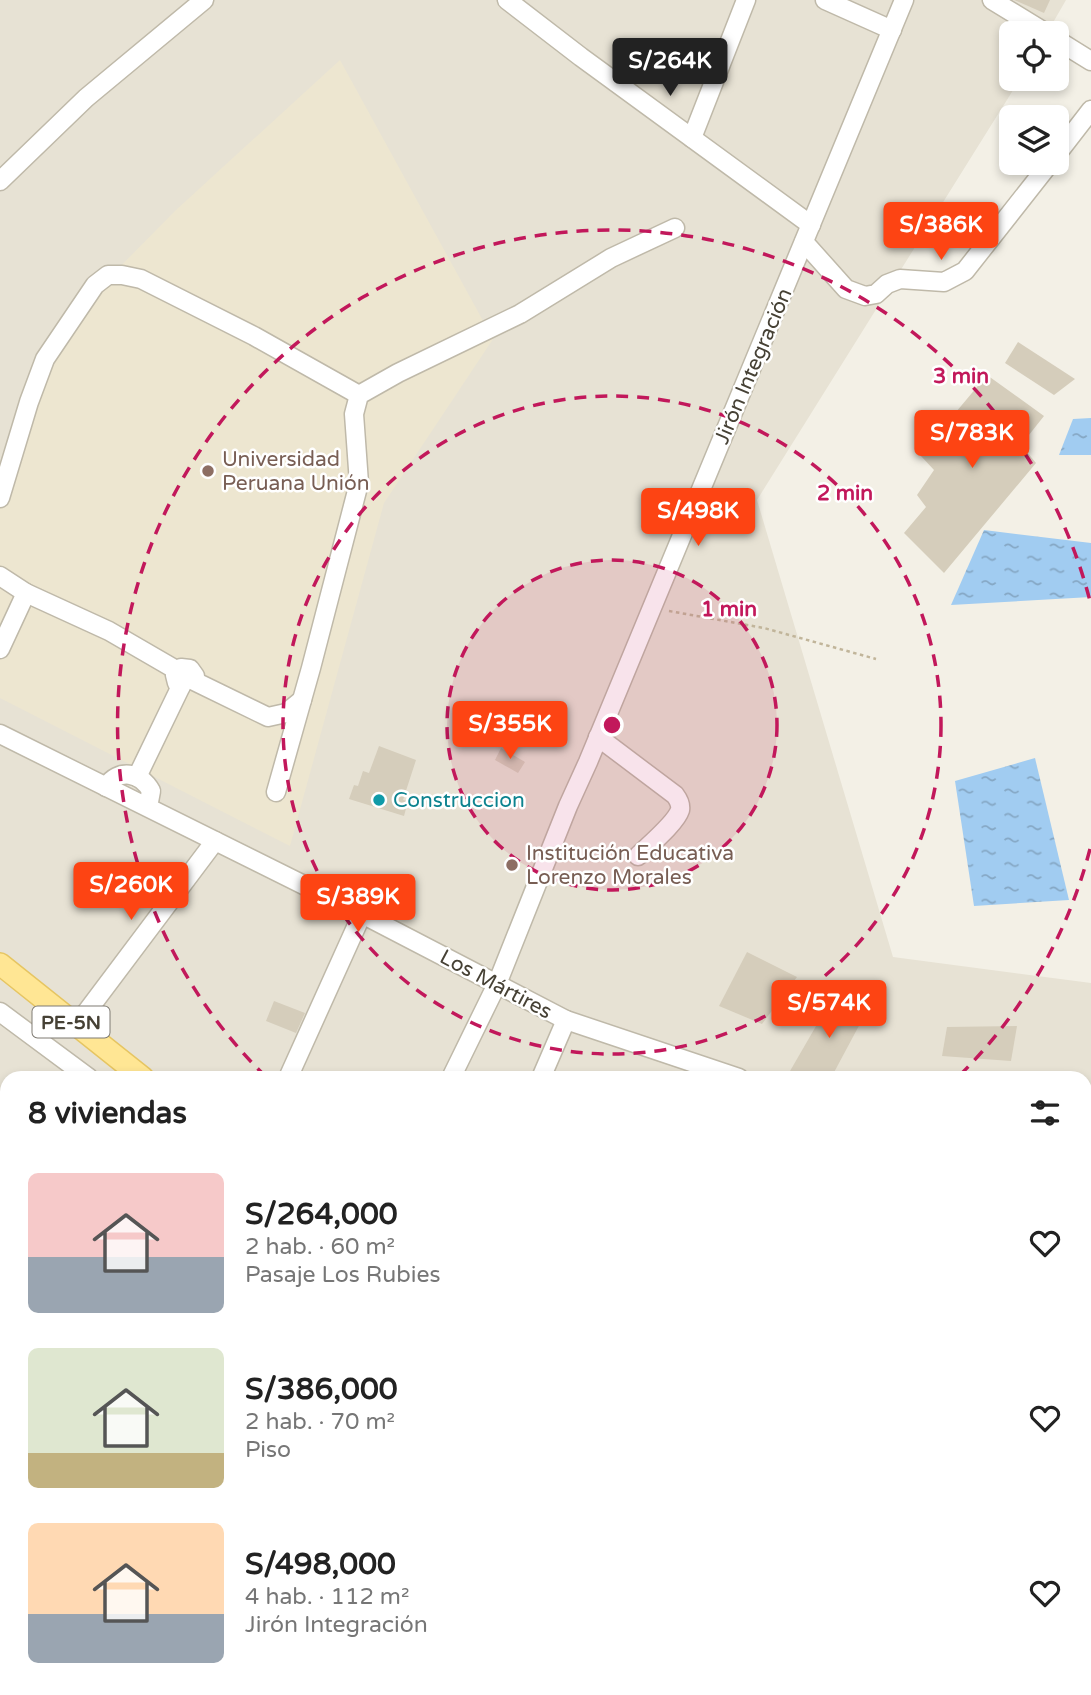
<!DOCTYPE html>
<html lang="es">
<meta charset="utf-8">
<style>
body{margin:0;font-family:"Varela Round",sans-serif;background:#f6f6f6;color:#222;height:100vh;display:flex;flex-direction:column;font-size:26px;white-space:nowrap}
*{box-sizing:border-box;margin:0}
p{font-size:23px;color:#767676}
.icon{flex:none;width:38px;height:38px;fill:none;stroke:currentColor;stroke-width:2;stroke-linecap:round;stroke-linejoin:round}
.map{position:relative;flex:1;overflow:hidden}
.panel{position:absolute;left:0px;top:1071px;width:1092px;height:625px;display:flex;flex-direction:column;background:#fff;border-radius:21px 21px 0 0;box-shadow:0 4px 10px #0003}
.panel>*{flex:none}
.fabs{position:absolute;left:999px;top:21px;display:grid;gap:14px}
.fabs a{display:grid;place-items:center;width:70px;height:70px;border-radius:10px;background:#fff;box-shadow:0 4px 10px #0003;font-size:35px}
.price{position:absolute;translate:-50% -60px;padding:0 16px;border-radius:7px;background:#fd4413;color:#fff;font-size:23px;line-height:46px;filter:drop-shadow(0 2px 4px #0008)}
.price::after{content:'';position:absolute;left:50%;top:42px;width:21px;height:16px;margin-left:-10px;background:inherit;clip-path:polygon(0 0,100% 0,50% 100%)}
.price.selected{background:#222;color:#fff}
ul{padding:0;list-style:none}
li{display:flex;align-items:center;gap:21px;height:175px;padding:0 28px}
li span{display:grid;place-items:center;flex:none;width:196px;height:140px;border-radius:10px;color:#555}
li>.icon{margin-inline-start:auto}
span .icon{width:84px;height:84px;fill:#fffc;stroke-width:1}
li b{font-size:30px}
h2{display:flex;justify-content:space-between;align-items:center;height:84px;padding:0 28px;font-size:30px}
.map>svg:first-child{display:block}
.residential{fill:#e7e2d4;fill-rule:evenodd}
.education{fill:#ede6d0}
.water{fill:url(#water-ripples)}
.building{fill:#d5cdbb}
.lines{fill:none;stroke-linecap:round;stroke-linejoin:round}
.minor-casing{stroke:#bfb9a9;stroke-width:21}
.major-casing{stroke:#e6c562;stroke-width:24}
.path{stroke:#c1b59a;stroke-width:2.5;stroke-dasharray:3.5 3.5;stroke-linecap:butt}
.minor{stroke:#fff;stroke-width:18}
.major{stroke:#ffe694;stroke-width:21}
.ring{fill:none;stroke:#c2185b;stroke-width:3.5;stroke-dasharray:12 9}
.education-dot{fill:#8d6e63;stroke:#fff;stroke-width:2.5}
.culture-dot{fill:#0f9aa8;stroke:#fff;stroke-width:2.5}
.labels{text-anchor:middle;stroke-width:5;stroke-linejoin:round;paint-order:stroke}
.shield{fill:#fff;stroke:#7e7a72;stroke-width:2}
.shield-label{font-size:19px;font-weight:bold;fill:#464135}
.street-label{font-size:21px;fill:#464135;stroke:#fff}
.education-label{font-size:21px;fill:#785e54;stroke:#fff;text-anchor:start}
.culture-label{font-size:21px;fill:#0d838f;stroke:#fff;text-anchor:start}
.centre{fill:#c2185b;stroke:#fff;stroke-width:3.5}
.ring-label{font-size:21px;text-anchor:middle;font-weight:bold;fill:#c2185b;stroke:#fff;stroke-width:5;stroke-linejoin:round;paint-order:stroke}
</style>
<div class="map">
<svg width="1091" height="1695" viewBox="0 0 1091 1695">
<defs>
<pattern id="water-ripples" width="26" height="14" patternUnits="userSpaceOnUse" patternTransform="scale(1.75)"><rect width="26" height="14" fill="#a1ccf1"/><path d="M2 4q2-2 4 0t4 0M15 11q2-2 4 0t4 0" fill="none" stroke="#85a7c4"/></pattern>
</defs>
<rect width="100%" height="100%" fill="#f3f0e6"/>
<path class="residential" d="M0 0H1066L1047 33H1012V79H1020L757 500 893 957 1091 983V1695H0ZM7 1078H1085V1689H7Z"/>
<polygon class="education" points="340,60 493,339 384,503 290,846 0,698 0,508 49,346 100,287 176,210"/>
<g class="water">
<polygon points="1091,418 1091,455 1059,455 1073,419"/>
<polygon points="984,530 1091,543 1091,597 951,605"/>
<polygon points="1035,758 1069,900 974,906 955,781"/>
</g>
<g class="building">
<polygon points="1014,0 1050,0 1044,13"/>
<polygon points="1018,342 1075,379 1054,395 1005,363"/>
<polygon points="987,375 1044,416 1021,445 1036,463 944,573 904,533 926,507 917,495 934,470 920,455"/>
<polygon points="379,746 416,760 403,800 408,801 404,816 349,799 354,785 358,786 363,771 369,773"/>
<polygon points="501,748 525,762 518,773 495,760"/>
<polygon points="747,952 797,977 762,1024 719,1006"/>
<polygon points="834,995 869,1007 831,1078 786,1078"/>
<polygon points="274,1001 305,1013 296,1033 266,1021"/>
<polygon points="1017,1026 1011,1061 942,1056 947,1027"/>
</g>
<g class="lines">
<g class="minor-casing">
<g id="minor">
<polyline points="507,0 581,57 811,225"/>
<polyline points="825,0 892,30"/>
<polyline points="992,0 1046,33"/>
<polyline points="1057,40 1091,61"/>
<polyline points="692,138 746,0"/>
<polyline points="1057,154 1091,110"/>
<polyline points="0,181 86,98 204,0"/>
<polyline points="804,242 846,289 865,296 876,294 887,284 900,279 944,282 965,271 1050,163"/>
<polyline points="0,498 29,402 45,359 95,285 108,275 122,275 141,279 254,336 359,395"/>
<polyline points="0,576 26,593 109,631 178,671"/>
<polyline points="0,649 26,593"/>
<polyline points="181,686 177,683 175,675 181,668 190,669 195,676 194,681 268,717 286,713 302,700"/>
<polyline points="0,734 362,914 566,1020 739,1078"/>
<path d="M598 737 675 795C678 799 681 805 680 810 676 823 648 846 638 856"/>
<polyline points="137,777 181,686"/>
<path d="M106 787C118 768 141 772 151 791L148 807"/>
<polyline points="276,792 311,668 359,483 354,414 359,395 398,373 520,314 611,258 675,228"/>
<polyline points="0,1012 89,1078"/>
<polyline points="76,1026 215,841"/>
<polyline points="288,1078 362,914"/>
<polyline points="451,1078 497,984 568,806 588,762 904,0"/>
<polyline points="541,1078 566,1020"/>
<polyline points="1085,1196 1091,1204"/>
<polyline points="802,1689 809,1695"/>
<polyline points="40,1695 45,1689"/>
<polyline points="333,1695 373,1689"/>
<polyline points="630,1695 632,1689"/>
</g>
</g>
<g class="major-casing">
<g id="major">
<polyline points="0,964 143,1078"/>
<polyline points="1085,1360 1091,1341"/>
<polyline points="902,1689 910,1695"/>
<polyline points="1031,1695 1033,1689"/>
</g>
</g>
<polyline class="path" points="669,611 764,628 876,659"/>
<use href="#minor" class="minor"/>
<use href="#major" class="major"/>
</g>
<circle cx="612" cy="725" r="165" fill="#c2185b" fill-opacity=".12"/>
<g class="ring">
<circle cx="612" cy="725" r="165"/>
<circle cx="612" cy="725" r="329"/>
<path d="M1090 849A494 494 0 0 1 958 1077M266 1077A494 494 0 1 1 1090 601"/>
</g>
<g class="education-dot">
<circle cx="208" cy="471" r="7"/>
<circle cx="512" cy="865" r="7"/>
</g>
<circle class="culture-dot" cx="379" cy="800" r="7"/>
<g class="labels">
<rect class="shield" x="32.5" y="1006.5" width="77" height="31" rx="5"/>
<g class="shield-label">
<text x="71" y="1029">PE-5N</text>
</g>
<g class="street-label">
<text transform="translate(753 366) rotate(-67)" y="7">Jirón Integración</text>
<text transform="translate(496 984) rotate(28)" y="7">Los Mártires</text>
</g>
<g class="education-label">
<text x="222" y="466">Universidad<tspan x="222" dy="24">Peruana Unión</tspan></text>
<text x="526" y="860">Institución Educativa<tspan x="526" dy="24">Lorenzo Morales</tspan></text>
</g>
<g class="culture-label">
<text x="393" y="807">Construccion</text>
</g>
</g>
<circle cx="612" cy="725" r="10" class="centre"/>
<g class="ring-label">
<text x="961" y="383">3 min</text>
<text x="845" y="500">2 min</text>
<text x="729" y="616">1 min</text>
</g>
</svg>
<div class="fabs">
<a><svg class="icon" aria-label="locate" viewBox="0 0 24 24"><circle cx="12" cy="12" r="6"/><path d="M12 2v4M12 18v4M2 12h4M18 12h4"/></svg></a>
<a><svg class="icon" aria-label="layers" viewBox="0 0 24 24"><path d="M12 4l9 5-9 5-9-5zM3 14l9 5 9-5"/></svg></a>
</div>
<b class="price selected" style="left:670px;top:98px">S/264K</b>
<b class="price" style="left:941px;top:262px">S/386K</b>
<b class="price" style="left:972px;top:470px">S/783K</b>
<b class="price" style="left:698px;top:548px">S/498K</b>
<b class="price" style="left:510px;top:761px">S/355K</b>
<b class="price" style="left:131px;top:922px">S/260K</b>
<b class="price" style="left:358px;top:934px">S/389K</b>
<b class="price" style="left:829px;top:1040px">S/574K</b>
<section class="panel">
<h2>8 viviendas<svg class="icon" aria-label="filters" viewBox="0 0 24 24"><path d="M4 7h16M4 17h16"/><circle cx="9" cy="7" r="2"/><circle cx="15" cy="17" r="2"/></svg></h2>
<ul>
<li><span style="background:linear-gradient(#f6c9c9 60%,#9aa5b1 0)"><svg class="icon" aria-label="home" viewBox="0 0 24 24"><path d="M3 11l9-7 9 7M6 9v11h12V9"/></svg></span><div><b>S/264,000</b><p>2 hab. · 60 m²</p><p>Pasaje Los Rubies</p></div><svg class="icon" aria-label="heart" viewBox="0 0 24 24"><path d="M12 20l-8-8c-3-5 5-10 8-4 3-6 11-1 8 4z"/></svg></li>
<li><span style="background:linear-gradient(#dfe7d0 75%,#c2b280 0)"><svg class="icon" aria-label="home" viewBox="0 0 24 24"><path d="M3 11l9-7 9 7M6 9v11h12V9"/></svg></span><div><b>S/386,000</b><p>2 hab. · 70 m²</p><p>Piso</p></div><svg class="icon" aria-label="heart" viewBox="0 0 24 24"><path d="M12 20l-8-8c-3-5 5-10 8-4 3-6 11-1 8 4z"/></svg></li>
<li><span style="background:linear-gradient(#ffd9b3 65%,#9aa5b1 0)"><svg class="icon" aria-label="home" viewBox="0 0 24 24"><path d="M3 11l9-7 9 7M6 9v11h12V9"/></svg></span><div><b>S/498,000</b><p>4 hab. · 112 m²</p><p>Jirón Integración</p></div><svg class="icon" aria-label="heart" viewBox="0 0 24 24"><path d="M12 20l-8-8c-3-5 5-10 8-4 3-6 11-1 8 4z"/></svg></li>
</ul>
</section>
</div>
